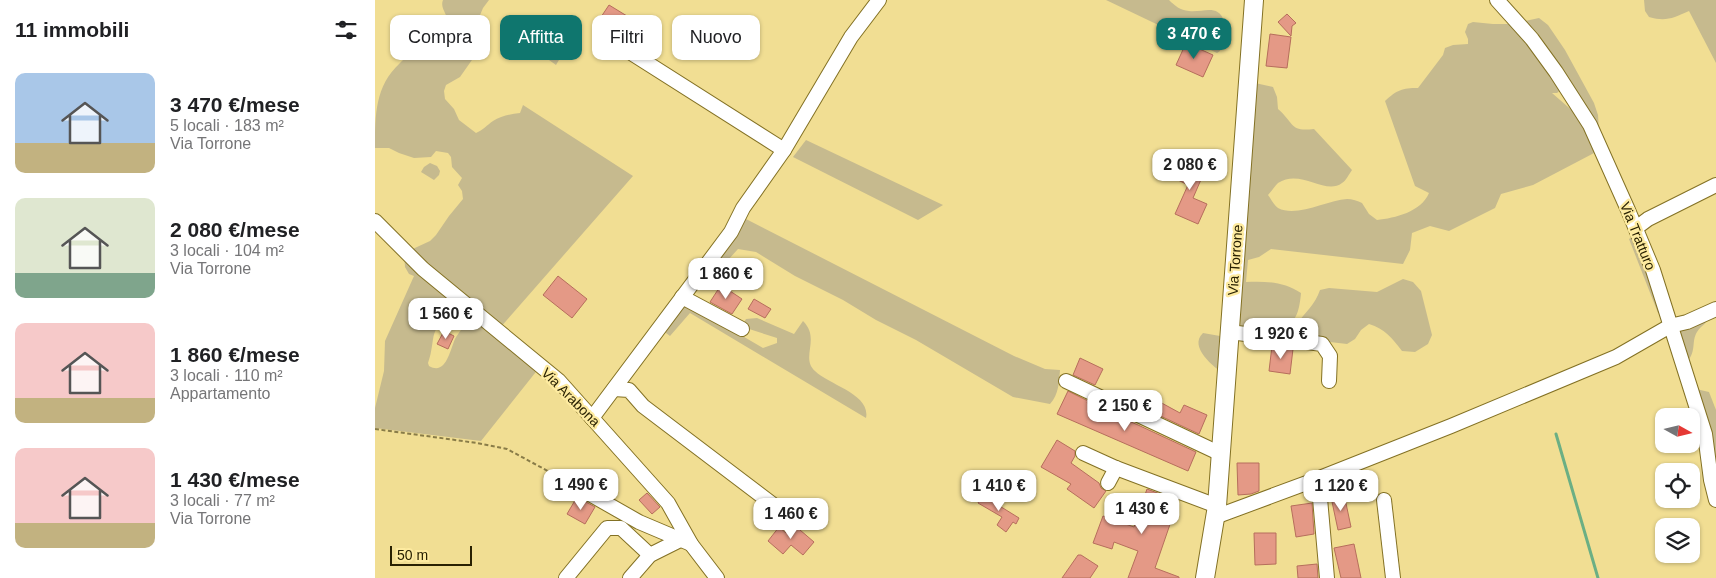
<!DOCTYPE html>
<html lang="it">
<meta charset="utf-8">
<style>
body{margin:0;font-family:Arial,sans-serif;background:#f6f6f6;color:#202124;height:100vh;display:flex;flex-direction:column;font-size:19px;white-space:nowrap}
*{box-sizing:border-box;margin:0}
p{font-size:16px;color:#757577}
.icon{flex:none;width:28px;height:28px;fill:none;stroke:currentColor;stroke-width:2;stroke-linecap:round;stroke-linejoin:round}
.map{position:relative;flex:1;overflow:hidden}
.side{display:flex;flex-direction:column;background:#fff;width:375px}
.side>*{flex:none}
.guide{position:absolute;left:15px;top:15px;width:475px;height:45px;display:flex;gap:10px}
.needle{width:32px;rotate:98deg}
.fabs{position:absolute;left:1280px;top:408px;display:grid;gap:10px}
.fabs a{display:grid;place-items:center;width:45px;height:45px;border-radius:10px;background:#fff;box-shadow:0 1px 4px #0004;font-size:25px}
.scale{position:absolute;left:15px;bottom:12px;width:82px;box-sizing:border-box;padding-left:5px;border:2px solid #292102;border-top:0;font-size:14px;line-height:18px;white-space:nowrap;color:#292102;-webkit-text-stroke:4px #feeba0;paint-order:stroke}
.price{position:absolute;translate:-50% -42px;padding:0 11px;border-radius:10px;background:#fff;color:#222;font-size:16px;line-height:32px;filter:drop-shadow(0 1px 2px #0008)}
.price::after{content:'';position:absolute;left:50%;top:30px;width:15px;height:11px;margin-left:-8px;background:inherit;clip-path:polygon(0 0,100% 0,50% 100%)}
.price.on{background:#0f766e;color:#fff}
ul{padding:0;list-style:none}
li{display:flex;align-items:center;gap:15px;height:125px;padding:0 15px}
li span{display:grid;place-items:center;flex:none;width:140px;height:100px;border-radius:10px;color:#555}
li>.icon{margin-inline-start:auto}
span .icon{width:60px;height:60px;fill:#fffc;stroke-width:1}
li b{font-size:21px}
h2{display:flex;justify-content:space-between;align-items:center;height:60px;padding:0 15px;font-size:21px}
.tag{padding:0 18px;border-radius:10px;background:#fff;box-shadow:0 1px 4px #0004;font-size:18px;line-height:45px}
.tag.on{background:#0f766e;color:#fff}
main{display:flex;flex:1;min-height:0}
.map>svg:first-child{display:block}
.green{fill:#c6ba8e;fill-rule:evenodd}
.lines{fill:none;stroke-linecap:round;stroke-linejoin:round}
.stream{stroke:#6baf84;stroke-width:3}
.building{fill:#e49986;stroke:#b66e5c}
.minor-casing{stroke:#837124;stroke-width:16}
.major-casing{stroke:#837124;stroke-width:20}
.path{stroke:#897c48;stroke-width:2;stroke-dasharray:4 2.5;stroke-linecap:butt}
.minor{stroke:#fff;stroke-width:14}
.major{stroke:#fff;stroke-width:18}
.labels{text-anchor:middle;stroke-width:4.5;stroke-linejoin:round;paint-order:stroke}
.street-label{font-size:14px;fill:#292102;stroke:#feeba0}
</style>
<main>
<section class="side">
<h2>11 immobili<svg class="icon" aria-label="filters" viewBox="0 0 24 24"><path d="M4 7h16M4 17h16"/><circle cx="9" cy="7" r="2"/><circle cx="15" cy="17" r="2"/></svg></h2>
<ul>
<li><span style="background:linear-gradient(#a9c7e8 70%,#c2b280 0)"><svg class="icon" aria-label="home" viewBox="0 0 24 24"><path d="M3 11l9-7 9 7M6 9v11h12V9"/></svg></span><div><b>3 470 €/mese</b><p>5 locali · 183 m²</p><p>Via Torrone</p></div></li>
<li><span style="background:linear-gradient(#dfe7d0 75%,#7fa58c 0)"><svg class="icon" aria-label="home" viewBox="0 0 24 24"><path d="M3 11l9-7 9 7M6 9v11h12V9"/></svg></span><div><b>2 080 €/mese</b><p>3 locali · 104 m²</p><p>Via Torrone</p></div></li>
<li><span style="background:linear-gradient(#f6c9c9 75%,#c2b280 0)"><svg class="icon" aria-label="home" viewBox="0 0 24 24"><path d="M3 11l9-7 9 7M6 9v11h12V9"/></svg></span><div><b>1 860 €/mese</b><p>3 locali · 110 m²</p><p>Appartamento</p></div></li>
<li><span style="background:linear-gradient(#f6c9c9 75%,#c2b280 0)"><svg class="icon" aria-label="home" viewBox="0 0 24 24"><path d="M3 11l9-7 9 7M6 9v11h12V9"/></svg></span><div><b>1 430 €/mese</b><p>3 locali · 77 m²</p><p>Via Torrone</p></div></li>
</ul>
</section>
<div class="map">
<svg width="1341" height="578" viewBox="0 0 1341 578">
<rect width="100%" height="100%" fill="#f1de93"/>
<g class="green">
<path d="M68 0H114L108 8 98 32 111 40 85 77 71 85 69 91 70 99 79 109 84 120 101 133C108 130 112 125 118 121 126 116 136 114 145 113L148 105 258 176 124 329 164 368 106 441 0 428V408L9 371 10 341 39 276 34 274 30 267 29 253 55 241 61 235 74 216 88 199 87 191 83 185 87 178 77 167 76 157 73 153 61 151 56 157 39 158 24 153 14 148H0C0 115 0 86 25 63 28 60 33 55 37 53 45 49 62 53 68 42 83 19 63 12 68 0ZM83 318 89 321C89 328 83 333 80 339 75 350 71 376 54 366L53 363C62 339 51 323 83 318Z"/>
<path d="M731 0H794C800 6 805 10 814 11 827 13 843 3 849 21 851 26 852 31 851 36 849 43 848 50 842 53Z"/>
<path d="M1269 0H1341V63L1314 11C1298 18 1291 22 1274 17L1270 11Z"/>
<path d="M1164 18 1173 25 1190 50 1219 103 1223 115 1224 131 1221 152 1158 185 1126 194 1120 208 1074 231 1055 226 1037 233 1035 250 1028 264 896 249 884 257 873 260 871 282C891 281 909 282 926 293 925 304 923 321 912 325 905 328 898 328 892 332L927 333 922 324C930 312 940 305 945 290L954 288 1002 292 1028 279 1038 282 1046 291 1057 335 1053 344 1040 352 1027 351C1017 338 1010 329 994 324L986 330 980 339 972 344 862 331 880 83 898 87 902 97 903 109C920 124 915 132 939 129L977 170C974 174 971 181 967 183 950 196 926 168 903 183 900 186 896 192 893 195 896 199 899 205 903 208 922 218 952 200 972 199 977 199 983 201 987 203L994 214 1002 220C1020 218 1046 212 1054 193L1040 186 1010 101C1022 90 1027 88 1043 88L1068 55 1070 48 1078 45 1093 44V39L1090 32 1093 24 1098 22 1118 24H1137ZM1194 83 1200 113 1177 93H1182Z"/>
<path d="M190 40 193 41 194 43 181 65 174 60C183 55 182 44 190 40Z"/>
<polygon points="431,140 568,205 543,220 418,157"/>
<polygon points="55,163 62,166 65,171 64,175 59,180 46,172 49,167"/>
<path d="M371 219 639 356 670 369 685 370C684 382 684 394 675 404L638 397 541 340 501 320 468 300 420 276 381 252 363 249 343 271 335 267Z"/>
<polygon points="1260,235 1286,311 1283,313 1254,239"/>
<path d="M311 303 388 348 402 343V338L371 328 368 324 371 319 382 318 419 334 428 321C446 339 425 357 440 371 454 385 496 394 491 418L315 313 295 336 287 330Z"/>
<path d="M1333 316C1332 325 1326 325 1322 332 1316 342 1322 350 1312 362L1302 331Z"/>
<path d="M847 324 850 375C839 367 813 347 828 333L845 336Z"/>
<polygon points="1321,389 1334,392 1341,410 1341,472"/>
</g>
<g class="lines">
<polyline class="stream" points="1181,434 1223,578"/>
</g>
<g class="building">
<polygon points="234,5 252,16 244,29 226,17"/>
<polygon points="912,14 921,23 917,26 916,36 903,22"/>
<polygon points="895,34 916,37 912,68 891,66"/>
<polygon points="811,43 838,55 828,77 801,65"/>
<polygon points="808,158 831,168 818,198 832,204 823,224 800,214 813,185 799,178"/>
<polygon points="183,276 212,299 197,318 168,295"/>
<polygon points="346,285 367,299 357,314 335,302"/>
<polygon points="379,299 396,309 390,318 373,309"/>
<polygon points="69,331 79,336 73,349 62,344"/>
<polygon points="897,346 918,349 915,374 894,371"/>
<polygon points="705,358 728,369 720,385 698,375"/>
<polygon points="693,391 713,401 712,403 763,425 821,452 813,471 682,414"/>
<polygon points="783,401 805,413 809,405 832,415 824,434 777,412"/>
<polygon points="682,440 700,451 700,456 696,463 724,483 726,488 731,491 719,508 692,489 696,484 666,467"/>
<polygon points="862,463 884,463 884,491 876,494 863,495"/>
<polygon points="772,489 803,501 780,568 804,577 804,578 753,578 763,551 739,542 737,549 718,543 728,516 759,527"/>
<polygon points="272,493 285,507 277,514 264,500"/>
<polygon points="609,493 625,502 623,505 644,518 641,524 638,522 631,532 622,525 627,517 603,503"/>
<polygon points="969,494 976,527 963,530 956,497"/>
<polygon points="202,497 220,507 210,524 192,514"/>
<polygon points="937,503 939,534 921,537 916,506"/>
<polygon points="418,524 439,542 428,555 416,545 408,554 393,541 404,527 411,533"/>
<polygon points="879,533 901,533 901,564 880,565"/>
<polygon points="979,544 986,578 966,578 959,548"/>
<polygon points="703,555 706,555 723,566 715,578 687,578"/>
<polygon points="942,564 943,578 923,578 922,566"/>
</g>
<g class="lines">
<g class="minor-casing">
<g id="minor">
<polyline points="1122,0 1157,39 1181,72 1215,125 1253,210 1278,270 1330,434 1336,480 1341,500"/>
<polyline points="228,35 409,150"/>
<polyline points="0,221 48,269 184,381 293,503 316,544 342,578"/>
<polyline points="1261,228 1273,219 1341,185"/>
<polyline points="307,297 367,329"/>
<polyline points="855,332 947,344 955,356 954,381"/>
<polyline points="691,381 846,454"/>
<polyline points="239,389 254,390 268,406 413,516"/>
<polyline points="217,418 356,232 368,208 409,150 476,37 504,0"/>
<polyline points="708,453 741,468 842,506"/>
<polyline points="937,481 1076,426 1241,357 1295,326 1312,322 1341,309"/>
<polyline points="733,483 741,468"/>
<polyline points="206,489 264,522 316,544"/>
<polyline points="1009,500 1018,578"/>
<polyline points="840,517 937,481 944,487 952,578"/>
<polyline points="191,578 232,528 246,528 275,555"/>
<polyline points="255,578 275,555 305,540"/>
</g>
</g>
<g class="major-casing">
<polyline id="major" points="830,578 842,506 879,0"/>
</g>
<polyline class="path" points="0,429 102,443 132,449 195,483"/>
<use href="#minor" class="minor"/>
<use href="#major" class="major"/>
</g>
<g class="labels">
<g class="street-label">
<text transform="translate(1263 236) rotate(68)" y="5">Via Tratturo</text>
<text transform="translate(860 260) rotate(-86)" y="5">Via Torrone</text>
<text transform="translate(196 397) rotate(45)" y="5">Via Arabona</text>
</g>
</g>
</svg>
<div class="fabs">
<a><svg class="needle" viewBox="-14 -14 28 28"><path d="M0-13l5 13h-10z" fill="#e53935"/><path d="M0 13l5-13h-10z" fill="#757577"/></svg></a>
<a><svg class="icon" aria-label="locate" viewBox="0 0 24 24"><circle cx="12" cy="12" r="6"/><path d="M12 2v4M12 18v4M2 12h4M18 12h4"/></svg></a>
<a><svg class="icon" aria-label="layers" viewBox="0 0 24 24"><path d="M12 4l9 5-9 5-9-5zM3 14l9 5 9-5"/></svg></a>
</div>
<div class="scale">50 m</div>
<b class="price on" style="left:819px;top:60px">3 470 €</b>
<b class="price" style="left:815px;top:191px">2 080 €</b>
<b class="price" style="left:351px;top:300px">1 860 €</b>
<b class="price" style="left:71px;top:340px">1 560 €</b>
<b class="price" style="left:906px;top:360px">1 920 €</b>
<b class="price" style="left:750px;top:432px">2 150 €</b>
<b class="price" style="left:206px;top:511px">1 490 €</b>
<b class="price" style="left:624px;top:512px">1 410 €</b>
<b class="price" style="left:966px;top:512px">1 120 €</b>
<b class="price" style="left:767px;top:535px">1 430 €</b>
<b class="price" style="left:416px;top:540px">1 460 €</b>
<div class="guide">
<a class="tag">Compra</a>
<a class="tag on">Affitta</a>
<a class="tag">Filtri</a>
<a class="tag">Nuovo</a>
</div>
</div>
</main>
